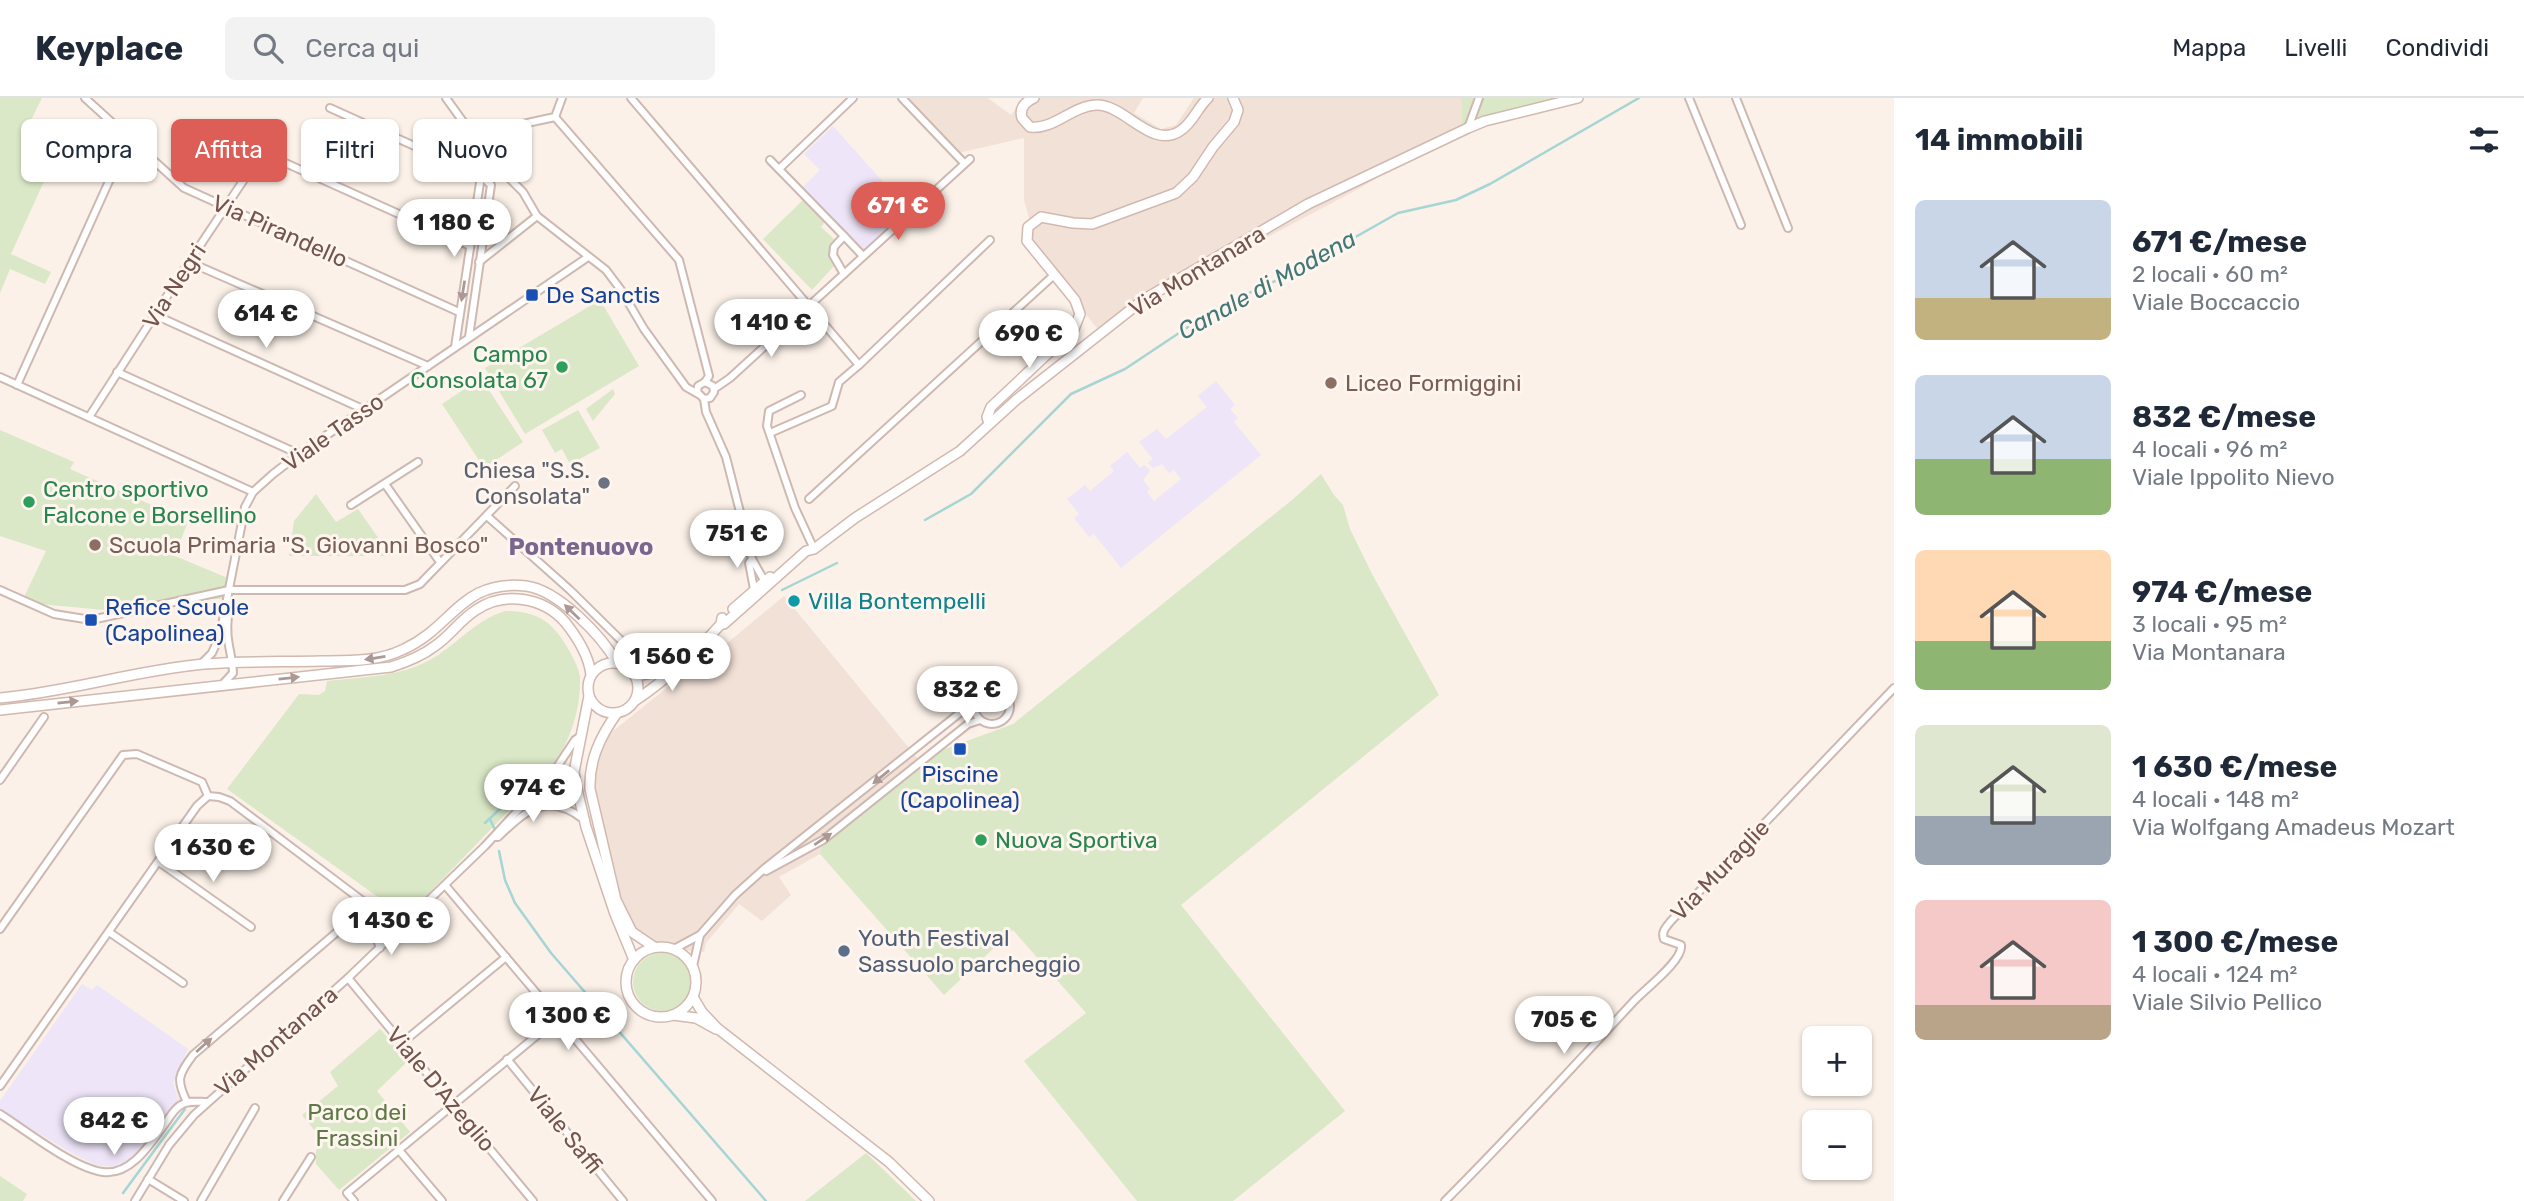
<!DOCTYPE html>
<html lang="it">
<meta charset="utf-8">
<style>
body{margin:0;font-family:Rubik,sans-serif;background:#f2f2f3;color:#1f2937;height:100vh;display:flex;flex-direction:column;font-size:26px;white-space:nowrap}
*{box-sizing:border-box;margin:0}
p{font-size:23px;color:#747a83}
.icon{flex:none;width:38px;height:38px;fill:none;stroke:currentColor;stroke-width:2;stroke-linecap:round;stroke-linejoin:round}
.map{position:relative;flex:1;overflow:hidden}
.drawer{display:flex;flex-direction:column;background:#fff;width:630px}
.drawer>*{flex:none}
.guide{position:absolute;left:21px;top:21px;width:665px;height:63px;display:flex;gap:14px}
.controls{position:absolute;left:1802px;top:928px;display:grid;gap:14px}
.controls a{display:grid;place-items:center;width:70px;height:70px;border-radius:10px;background:#fff;box-shadow:0 2px 5px #0004;font-size:35px}
.price{position:absolute;translate:-50% -60px;padding:0 16px;border-radius:24px;background:#fff;color:#222;font-size:23px;line-height:46px;filter:drop-shadow(0 2px 4px #0008)}
.price::after{content:'';position:absolute;left:50%;top:42px;width:21px;height:16px;margin-left:-10px;background:inherit;clip-path:polygon(0 0,100% 0,50% 100%)}
.price.on{background:#dc5e56;color:#fff}
ul{padding:0;list-style:none}
li{display:flex;align-items:center;gap:21px;height:175px;padding:0 21px}
li span{display:grid;place-items:center;flex:none;width:196px;height:140px;border-radius:10px;color:#555}
li>.icon{margin-inline-start:auto}
span .icon{width:84px;height:84px;fill:#fffc;stroke-width:1}
li b{font-size:30px}
h2{display:flex;justify-content:space-between;align-items:center;height:84px;padding:0 21px;font-size:30px}
.chip{padding:0 24px;border-radius:10px;background:#fff;box-shadow:0 2px 5px #0004;font-size:24px;line-height:63px}
.chip.on{background:#dc5e56;color:#fff}
header{display:flex;align-items:center;gap:42px;box-sizing:border-box;height:98px;padding:0 35px;background:#fff;border-bottom:2px solid #e0e1e3}
header strong{font-size:33px}
nav{display:flex;gap:38px;margin-inline-start:auto;font-size:24px}
.search{width:490px;height:63px;background:#f2f2f3;display:flex;align-items:center;gap:18px;box-sizing:border-box;padding:0 24px;border-radius:10px;color:#747a83;font-size:26px}
main{display:flex;flex:1;min-height:0}
.map>svg:first-child{display:block}
.residential{fill:#f2e1d7}
.education{fill:#eee5f8}
.green{fill:#dae8c7}
.lines{fill:none;stroke-linecap:round;stroke-linejoin:round}
.stream{stroke:#a5d5d4;stroke-width:2.5}
.minor-casing{stroke:#ceb9b2;stroke-width:10}
.secondary-casing{stroke:#d1b9b0;stroke-width:12}
.minor{stroke:#fff;stroke-width:6}
.secondary{stroke:#fff;stroke-width:9}
.oneway{fill:#ac9995}
.transit-dot{fill:#1a4fb4;stroke:#fef5ef;stroke-width:2.5}
.leisure-dot{fill:#2e9e5b;stroke:#fef5ef;stroke-width:2.5}
.education-dot{fill:#8d6e63;stroke:#fef5ef;stroke-width:2.5}
.worship-dot{fill:#6b7280;stroke:#fef5ef;stroke-width:2.5}
.culture-dot{fill:#0f9aa8;stroke:#fef5ef;stroke-width:2.5}
.service-dot{fill:#5c6f8a;stroke:#fef5ef;stroke-width:2.5}
.labels{text-anchor:middle;stroke-width:6;stroke-linejoin:round;paint-order:stroke}
.street-label{font-size:23px;fill:#74554e;stroke:#fef5ef}
.transit-label{font-size:23px;fill:#164399;stroke:#fef5ef;text-anchor:start}
.leisure-label{font-size:23px;fill:#27864d;stroke:#fef5ef;text-anchor:start}
.education-label{font-size:23px;fill:#785e54;stroke:#fef5ef;text-anchor:start}
.worship-label{font-size:23px;fill:#5b616d;stroke:#fef5ef;text-anchor:end}
.culture-label{font-size:23px;fill:#0d838f;stroke:#fef5ef;text-anchor:start}
.service-label{font-size:23px;fill:#4e5e75;stroke:#fef5ef;text-anchor:start}
.park-label{font-size:23px;fill:#5e7846;stroke:#fef5ef}
.water-label{font-size:24px;font-style:italic;fill:#427878;stroke:#fef5ef}
.neighbourhood-label{font-size:24px;font-weight:bold;fill:#7a668f;stroke:#fef5ef}
</style>
<header>
<strong>Keyplace</strong>
<div class="search"><svg class="icon" aria-label="search" viewBox="0 0 24 24"><circle cx="10" cy="10" r="6"/><path d="M15 15l6 6"/></svg>Cerca qui</div>
<nav><a>Mappa</a><a>Livelli</a><a>Condividi</a></nav>
</header>
<main>
<div class="map">
<svg width="1894" height="1103" viewBox="0 0 1894 1103">
<rect width="100%" height="100%" fill="#fbf1e8"/>
<g class="residential">
<polygon points="905,0 988,0 1011,17 1025,0 1143,0 1134,15 1161,31 1176,27 1194,0 1461,0 1462,27 1362,89 1183,184 1100,234 1029,144 1029,120 1024,102 1024,40 954,56"/>
<polygon points="784,498 918,661 825,737 820,756 779,779 791,797 762,823 739,806 706,845 704,854 642,848 629,830 616,791 592,698 592,677 603,647 613,633 694,568 706,560 707,562"/>
</g>
<g class="education">
<polygon points="833,28 908,112 862,153 803,89 820,72 804,56"/>
<polygon points="1216,283 1235,307 1230,311 1238,320 1234,324 1261,357 1121,470 1094,436 1089,439 1074,420 1079,416 1067,401 1085,387 1090,393 1114,373 1110,368 1127,354 1140,370 1145,367 1150,373 1143,382 1150,391 1147,394 1154,403 1181,381 1174,372 1169,375 1162,366 1153,370 1148,365 1153,361 1139,344 1157,331 1166,341 1207,309 1198,298"/>
<polygon points="82,886 92,892 97,887 188,951 173,985 179,1002 134,1059 114,1069 96,1067 73,1056 0,1012 0,1003"/>
</g>
<g class="green">
<polygon points="0,0 42,0 25,34 99,67 95,76 55,59 11,156 51,174 45,186 10,171 0,195"/>
<polygon points="1461,0 1562,0 1489,17 1462,27"/>
<polygon points="803,102 825,124 821,129 835,142 830,156 834,168 812,192 763,141"/>
<polygon points="600,202 639,268 525,336 485,270"/>
<polygon points="481,280 523,344 484,370 442,306"/>
<polygon points="613,291 615,296 593,323 586,311"/>
<polygon points="578,312 600,350 570,366 562,351 555,355 542,332"/>
<polygon points="0,332 74,364 70,371 188,423 175,458 230,481 228,501 195,501 114,513 40,506 24,499 46,453 0,438"/>
<polygon points="1321,376 1334,397 1343,407 1350,431 1372,476 1439,597 1181,807 1345,1013 1233,1103 1137,1103 1024,963 1086,915 1013,832 944,897 820,756 825,737 918,661 1013,626 1292,402"/>
<polygon points="316,396 336,424 358,411 391,458 289,458 294,423"/>
<path d="M505 513C539 513 554 525 570 554 574 562 579 570 580 579 581 611 571 641 553 667L406 819 227 691 299 596 319 597 325 593 327 583C360 579 398 579 428 563 456 548 475 522 505 513Z"/>
<circle cx="662" cy="884" r="29"/>
<polygon points="380,931 408,963 377,993 410,1034 339,1092 316,1066 316,1052 323,1043 302,1017 338,988 330,974"/>
<polygon points="866,1055 916,1103 805,1103"/>
<polygon points="0,1078 27,1096 23,1103 0,1103"/>
</g>
<g class="lines">
<g class="stream">
<polyline points="925,422 971,396 1071,296 1125,271 1215,211 1290,176 1398,115 1456,102 1490,86 1639,0"/>
<polyline points="782,492 837,465"/>
<polyline points="490,721 494,730"/>
<polyline points="485,725 521,691"/>
<polyline points="499,753 505,782 515,805 551,855 766,1103"/>
<polyline points="123,1095 185,1011"/>
</g>
<g class="minor-casing">
<g id="minor">
<polyline points="85,0 184,90 459,214"/>
<polyline points="446,0 490,61 523,94 537,118 606,172 621,192 644,231 686,289 698,296"/>
<polyline points="631,0 859,267"/>
<polyline points="902,0 964,65"/>
<polyline points="1689,0 1741,127"/>
<polyline points="1736,0 1788,130"/>
<polyline points="330,10 481,78 491,87 469,239"/>
<polyline points="555,19 679,162 709,278 705,284"/>
<polyline points="1468,30 1479,0"/>
<polyline points="472,37 555,19 562,0"/>
<polyline points="770,62 844,138"/>
<polyline points="779,71 853,0"/>
<polyline points="189,164 428,268"/>
<polyline points="479,164 537,118"/>
<polyline points="844,176 833,157 834,149 844,138 863,158"/>
<polyline points="155,217 365,312"/>
<polyline points="455,249 481,78"/>
<polyline points="117,274 299,356"/>
<polyline points="0,279 253,394"/>
<polyline points="17,287 129,39"/>
<polyline points="714,291 730,280 970,61"/>
<polyline points="801,297 769,313 767,328 795,410 814,451"/>
<polyline points="704,301 710,300 714,294 713,288 705,284 698,288 697,294 704,301 706,314 726,359 752,461 765,484"/>
<polyline points="89,319 189,164 249,74 262,59 281,63 470,148"/>
<polyline points="770,335 832,308 839,284 859,267 990,142"/>
<polyline points="385,386 440,464"/>
<polyline points="809,401 1054,177"/>
<polyline points="351,407 418,364"/>
<polyline points="487,418 570,492 654,575"/>
<polyline points="752,461 749,465 754,491"/>
<polyline points="0,492 54,516 91,522 229,492 405,492 420,486 515,388"/>
<polyline points="201,566 212,555 220,537 245,409 253,394 273,376 299,356 588,159"/>
<path d="M222 587 233 575C232 553 225 543 228 518L225 514"/>
<circle cx="992" cy="608" r="18"/>
<polyline points="0,682 44,619"/>
<polyline points="208,698 219,699 230,703 368,807"/>
<path d="M494 739H498C525 713 547 693 583 721"/>
<polyline points="159,764 251,829"/>
<polyline points="766,773 823,742 968,626 980,622"/>
<polyline points="445,787 712,1103"/>
<polyline points="0,831 123,657 137,656 202,684 208,698"/>
<polyline points="109,834 183,885"/>
<polyline points="674,851 700,837 735,797 765,770 961,614 974,607"/>
<polyline points="693,868 700,837"/>
<polyline points="348,880 533,1103"/>
<polyline points="402,945 506,859"/>
<polyline points="507,961 623,1103"/>
<polyline points="0,988 197,708 208,698"/>
<path d="M187 1004C176 982 178 977 193 957L371 805 381 809 390 820 388 829 377 842 380 850"/>
<path d="M0 1016C27 1033 73 1070 103 1074 132 1078 152 1043 167 1023 171 1017 175 1010 181 1007 188 1002 199 1004 207 1004"/>
<polyline points="398,1051 442,1103"/>
<polyline points="148,1081 184,1103"/>
<polyline points="135,1103 169,1047 194,1017 348,880 485,748 555,672 575,642 581,638"/>
<polyline points="201,1103 255,1010"/>
<polyline points="283,1103 311,1059"/>
<polyline points="354,1103 347,1095 558,920"/>
<path d="M1445 1103C1510 1038 1572 970 1634 903 1645 891 1684 862 1681 847L1664 841C1661 834 1666 829 1671 823L1894 590"/>
</g>
</g>
<g class="secondary-casing">
<g id="secondary">
<path d="M1034 0C1025 4 1019 10 1022 20L1030 29C1054 32 1072 8 1096 7 1125 6 1151 52 1180 33 1193 25 1197 10 1208 0"/>
<polyline points="989,326 987,319 991,309 1074,231 1080,216 1075,202 1027,143 1028,129 1041,119 1073,125 1092,126 1176,95 1193,79 1213,49 1234,24 1238,12 1233,0"/>
<polyline points="733,511 770,479"/>
<polyline points="721,526 724,526 806,453 814,451 855,420 960,353 1016,302 1143,202 1308,106 1468,30 1485,23 1578,0"/>
<circle cx="613" cy="590" r="25"/>
<polyline points="636,578 661,573 679,565"/>
<polyline points="589,598 574,674 576,687 586,729 615,816 634,862"/>
<path d="M0 600C69 594 136 572 204 566 243 563 282 564 321 563 349 563 378 564 404 551 453 529 461 481 526 488 558 492 602 538 617 565"/>
<path d="M636 602C669 580 695 555 721 526L722 520"/>
<path d="M0 612 391 569C407 564 422 558 435 548 450 538 460 522 476 512 504 493 543 499 565 524 577 539 589 557 591 577"/>
<path d="M617 615C600 639 589 662 590 691L616 802 632 834 654 849"/>
<circle cx="661" cy="884" r="35"/>
<polyline points="693,899 702,914 717,930 889,1064 929,1103"/>
<polyline points="673,917 696,920 716,931"/>
</g>
</g>
<use href="#minor" class="minor"/>
<use href="#secondary" class="secondary"/>
</g>
<defs><path id="oneway-solid" d="M-6-.8H1V-3.2L6.5 0L1 3.2V.8H-6Z" transform="scale(1.75)"/></defs>
<g class="oneway">
<use href="#oneway-solid" transform="translate(463 193) rotate(99)"/>
<use href="#oneway-solid" transform="translate(572 514) rotate(-136)"/>
<use href="#oneway-solid" transform="translate(375 560) rotate(171)"/>
<use href="#oneway-solid" transform="translate(289 580) rotate(-6)"/>
<use href="#oneway-solid" transform="translate(68 604) rotate(-6)"/>
<use href="#oneway-solid" transform="translate(881 679) rotate(141)"/>
<use href="#oneway-solid" transform="translate(823 741) rotate(-34)"/>
<use href="#oneway-solid" transform="translate(204 947) rotate(-42)"/>
</g>
<g class="transit-dot">
<rect x="525" y="190" width="14" height="14" rx="3.5"/>
<rect x="84" y="515" width="14" height="14" rx="3.5"/>
<rect x="953" y="644" width="14" height="14" rx="3.5"/>
</g>
<g class="leisure-dot">
<circle cx="562" cy="269" r="7"/>
<circle cx="29" cy="404" r="7"/>
<circle cx="981" cy="742" r="7"/>
</g>
<g class="education-dot">
<circle cx="1331" cy="285" r="7"/>
<circle cx="95" cy="447" r="7"/>
</g>
<circle class="worship-dot" cx="604" cy="385" r="7"/>
<circle class="culture-dot" cx="794" cy="503" r="7"/>
<circle class="service-dot" cx="844" cy="853" r="7"/>
<g class="labels">
<g class="street-label">
<text transform="translate(280 133) rotate(24)" y="8">Via Pirandello</text>
<text transform="translate(1197 173) rotate(-31)" y="8">Via Montanara</text>
<text transform="translate(174 188) rotate(-57)" y="8">Via Negri</text>
<text transform="translate(333 334) rotate(-35)" y="8">Viale Tasso</text>
<text transform="translate(1720 772) rotate(-46)" y="8">Via Muraglie</text>
<text transform="translate(276 943) rotate(-41)" y="8">Via Montanara</text>
<text transform="translate(441 991) rotate(50)" y="8">Viale D'Azeglio</text>
<text transform="translate(565 1032) rotate(51)" y="8">Viale Saffi</text>
</g>
<g class="transit-label">
<text x="546" y="205">De Sanctis</text>
<text x="105" y="517">Refice Scuole<tspan x="105" dy="26">(Capolinea)</tspan></text>
<text x="960" y="684" text-anchor="middle">Piscine<tspan x="960" dy="26">(Capolinea)</tspan></text>
</g>
<g class="leisure-label">
<text x="548" y="264" text-anchor="end">Campo<tspan x="548" dy="26">Consolata 67</tspan></text>
<text x="43" y="399">Centro sportivo<tspan x="43" dy="26">Falcone e Borsellino</tspan></text>
<text x="995" y="750">Nuova Sportiva</text>
</g>
<g class="education-label">
<text x="1345" y="293">Liceo Formiggini</text>
<text x="109" y="455">Scuola Primaria "S. Giovanni Bosco"</text>
</g>
<g class="worship-label">
<text x="590" y="380">Chiesa "S.S.<tspan x="590" dy="26">Consolata"</tspan></text>
</g>
<g class="culture-label">
<text x="808" y="511">Villa Bontempelli</text>
</g>
<g class="service-label">
<text x="858" y="848">Youth Festival<tspan x="858" dy="26">Sassuolo parcheggio</tspan></text>
</g>
<g class="park-label">
<text x="357" y="1022">Parco dei<tspan x="357" dy="26">Frassini</tspan></text>
</g>
<g class="water-label">
<text transform="translate(1267 187) rotate(-29)" y="8">Canale di Modena</text>
</g>
<g class="neighbourhood-label">
<text x="581" y="457">Pontenuovo</text>
</g>
</g>
</svg>
<div class="controls">
<a>+</a>
<a>−</a>
</div>
<b class="price on" style="left:898px;top:144px">671 €</b>
<b class="price" style="left:454px;top:161px">1 180 €</b>
<b class="price" style="left:266px;top:252px">614 €</b>
<b class="price" style="left:771px;top:261px">1 410 €</b>
<b class="price" style="left:1029px;top:272px">690 €</b>
<b class="price" style="left:737px;top:472px">751 €</b>
<b class="price" style="left:672px;top:595px">1 560 €</b>
<b class="price" style="left:967px;top:628px">832 €</b>
<b class="price" style="left:533px;top:726px">974 €</b>
<b class="price" style="left:213px;top:786px">1 630 €</b>
<b class="price" style="left:391px;top:859px">1 430 €</b>
<b class="price" style="left:568px;top:954px">1 300 €</b>
<b class="price" style="left:1564px;top:958px">705 €</b>
<b class="price" style="left:114px;top:1059px">842 €</b>
<div class="guide">
<a class="chip">Compra</a>
<a class="chip on">Affitta</a>
<a class="chip">Filtri</a>
<a class="chip">Nuovo</a>
</div>
</div>
<section class="drawer">
<h2>14 immobili<svg class="icon" aria-label="filters" viewBox="0 0 24 24"><path d="M4 7h16M4 17h16"/><circle cx="9" cy="7" r="2"/><circle cx="15" cy="17" r="2"/></svg></h2>
<ul>
<li><span style="background:linear-gradient(#c9d6e8 70%,#c2b280 0)"><svg class="icon" aria-label="home" viewBox="0 0 24 24"><path d="M3 11l9-7 9 7M6 9v11h12V9"/></svg></span><div><b>671 €/mese</b><p>2 locali · 60 m²</p><p>Viale Boccaccio</p></div></li>
<li><span style="background:linear-gradient(#c9d6e8 60%,#8fb573 0)"><svg class="icon" aria-label="home" viewBox="0 0 24 24"><path d="M3 11l9-7 9 7M6 9v11h12V9"/></svg></span><div><b>832 €/mese</b><p>4 locali · 96 m²</p><p>Viale Ippolito Nievo</p></div></li>
<li><span style="background:linear-gradient(#ffd9b3 65%,#8fb573 0)"><svg class="icon" aria-label="home" viewBox="0 0 24 24"><path d="M3 11l9-7 9 7M6 9v11h12V9"/></svg></span><div><b>974 €/mese</b><p>3 locali · 95 m²</p><p>Via Montanara</p></div></li>
<li><span style="background:linear-gradient(#dfe7d0 65%,#9aa5b1 0)"><svg class="icon" aria-label="home" viewBox="0 0 24 24"><path d="M3 11l9-7 9 7M6 9v11h12V9"/></svg></span><div><b>1 630 €/mese</b><p>4 locali · 148 m²</p><p>Via Wolfgang Amadeus Mozart</p></div></li>
<li><span style="background:linear-gradient(#f6c9c9 75%,#b9a48a 0)"><svg class="icon" aria-label="home" viewBox="0 0 24 24"><path d="M3 11l9-7 9 7M6 9v11h12V9"/></svg></span><div><b>1 300 €/mese</b><p>4 locali · 124 m²</p><p>Viale Silvio Pellico</p></div></li>
</ul>
</section>
</main>
